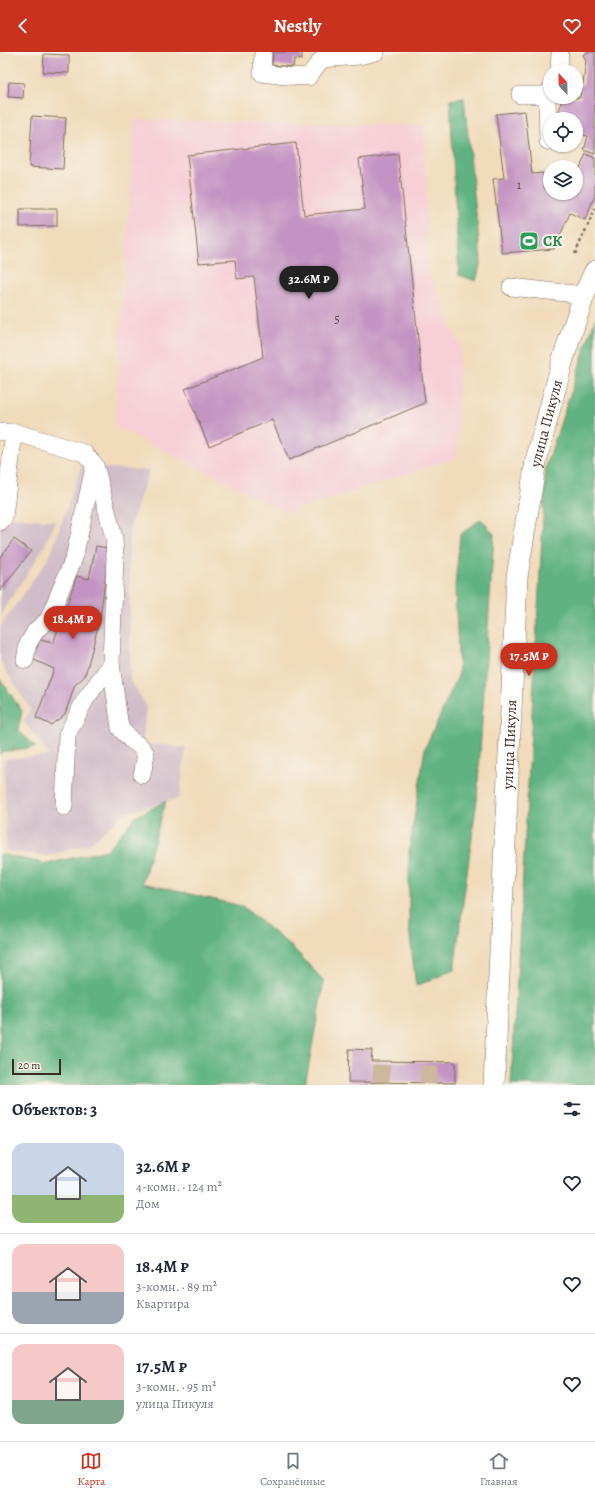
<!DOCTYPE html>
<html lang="ru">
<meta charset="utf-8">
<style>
body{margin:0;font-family:Alegreya,serif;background:#f6f6f7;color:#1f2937;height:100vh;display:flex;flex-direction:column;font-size:15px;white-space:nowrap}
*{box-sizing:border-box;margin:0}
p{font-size:13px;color:#747a83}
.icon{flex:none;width:22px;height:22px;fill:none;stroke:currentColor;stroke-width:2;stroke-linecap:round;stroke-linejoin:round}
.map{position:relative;height:1033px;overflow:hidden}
.side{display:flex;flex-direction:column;background:#fff;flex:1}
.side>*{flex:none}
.needle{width:26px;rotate:338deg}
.buttons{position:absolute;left:543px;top:12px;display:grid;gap:8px}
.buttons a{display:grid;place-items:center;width:40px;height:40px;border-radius:50%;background:#fff;box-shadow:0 1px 3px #0004;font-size:20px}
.scale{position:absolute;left:12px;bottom:10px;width:49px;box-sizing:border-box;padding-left:4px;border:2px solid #3b2a1e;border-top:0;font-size:11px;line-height:14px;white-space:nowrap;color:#3b2a1e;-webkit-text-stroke:3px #f7f3e8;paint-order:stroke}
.price{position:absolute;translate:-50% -34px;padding:0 9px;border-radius:14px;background:#c8321e;color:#fff;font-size:13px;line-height:26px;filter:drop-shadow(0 1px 2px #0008)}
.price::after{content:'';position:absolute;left:50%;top:24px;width:12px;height:9px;margin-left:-6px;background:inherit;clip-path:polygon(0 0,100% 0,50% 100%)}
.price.on{background:#222;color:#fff}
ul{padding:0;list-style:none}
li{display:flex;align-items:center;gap:12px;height:100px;padding:0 12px}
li+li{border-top:1px solid #e0e1e3}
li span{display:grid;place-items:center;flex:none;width:112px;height:80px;border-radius:12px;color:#555}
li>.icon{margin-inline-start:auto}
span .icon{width:48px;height:48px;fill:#fffc;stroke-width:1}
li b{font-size:17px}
h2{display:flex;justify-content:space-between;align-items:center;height:48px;padding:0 12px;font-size:17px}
header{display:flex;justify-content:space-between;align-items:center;height:52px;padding:0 12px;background:#c8321e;color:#fff;font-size:18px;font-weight:600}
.dock{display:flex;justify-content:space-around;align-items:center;height:56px;border-top:1px solid #e0e1e3;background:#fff;font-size:11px;color:#747a83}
.dock a{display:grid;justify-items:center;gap:2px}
.dock .on{color:#c8321e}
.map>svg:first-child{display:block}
.built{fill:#f6cfd7}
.industrial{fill:#d1bdc9}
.forest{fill:#61b380;stroke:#4e6e4f}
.building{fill:#c393c3}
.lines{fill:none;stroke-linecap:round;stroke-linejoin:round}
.minor-tunnel{stroke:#cdb89c;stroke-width:17;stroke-dasharray:17 8;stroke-linecap:butt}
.minor-casing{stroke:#7b6855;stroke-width:18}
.major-casing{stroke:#7b6855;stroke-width:22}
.path{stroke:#7b6855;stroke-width:2.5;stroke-dasharray:3 3;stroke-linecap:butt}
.minor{stroke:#fff;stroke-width:17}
.major{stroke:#fff;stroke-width:21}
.labels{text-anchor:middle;stroke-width:4;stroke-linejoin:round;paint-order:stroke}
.number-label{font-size:13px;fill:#5d4447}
.leisure-label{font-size:15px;font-weight:bold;fill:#27864d;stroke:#f7f3e8;text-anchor:start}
.street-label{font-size:15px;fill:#3b2a1e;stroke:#f7f3e8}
</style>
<header><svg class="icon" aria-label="back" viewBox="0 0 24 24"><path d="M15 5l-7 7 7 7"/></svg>Nestly<svg class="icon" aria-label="heart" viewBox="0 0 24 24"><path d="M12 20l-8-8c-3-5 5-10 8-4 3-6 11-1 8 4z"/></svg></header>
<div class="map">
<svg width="595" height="1033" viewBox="0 0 595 1033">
<rect width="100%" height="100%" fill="#f7f3e8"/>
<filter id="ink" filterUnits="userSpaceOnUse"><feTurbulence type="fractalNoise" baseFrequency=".025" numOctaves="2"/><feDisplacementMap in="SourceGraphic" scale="8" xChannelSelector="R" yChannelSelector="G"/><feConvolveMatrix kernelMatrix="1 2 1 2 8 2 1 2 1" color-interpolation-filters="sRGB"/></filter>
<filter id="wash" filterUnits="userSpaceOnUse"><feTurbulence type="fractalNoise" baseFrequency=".012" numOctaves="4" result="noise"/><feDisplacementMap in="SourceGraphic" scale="16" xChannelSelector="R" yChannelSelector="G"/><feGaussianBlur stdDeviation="0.9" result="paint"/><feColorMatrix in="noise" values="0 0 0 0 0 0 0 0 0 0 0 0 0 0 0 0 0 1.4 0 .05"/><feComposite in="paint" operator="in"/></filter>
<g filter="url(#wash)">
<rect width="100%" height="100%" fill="#f1dbbb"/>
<polygon class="built" points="134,67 424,74 428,218 460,296 457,405 288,461 115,374"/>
<g class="industrial">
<polygon points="81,415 149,418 129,478 130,628 146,653 143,691 186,696 179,746 125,761 89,792 47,804 6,799 4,707 50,703 24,671 30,657 0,609 0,575 50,504"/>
<polygon points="0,464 56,469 43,497 0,563"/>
</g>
<g class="forest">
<polygon points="464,46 481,209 476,229 459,223 450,48"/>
<polygon points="595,267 595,1033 511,1033 546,415"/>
<polygon points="481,467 494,482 477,747 454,918 416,934 409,876 409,800 425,696 459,622 455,535 460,483"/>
<polygon points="0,627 22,659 18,678 36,695 0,700 0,703"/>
<polygon points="166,749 142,831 242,854 293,896 324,929 305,1033 0,1033 0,802 47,812 107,798 135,765"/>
</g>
<g id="blocks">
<g class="building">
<polygon points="273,0 302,0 302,8 294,7 293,15 272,13"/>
<polygon points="587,0 595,0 595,102 584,98 588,84 576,82 576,67 558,67 562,45 580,46 581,39 578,35 583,32 586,8 583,3"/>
<polygon points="44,2 69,3 69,21 43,20"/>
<polygon points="9,30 24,31 23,46 8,45"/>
<polygon points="525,59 532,122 543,121 545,137 550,136 550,141 576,141 576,125 586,102 595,106 595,144 585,168 570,161 554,197 502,201 493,127 504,126 496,62"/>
<polygon points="32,64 66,66 63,117 29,115"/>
<polygon points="296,91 304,163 365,157 359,107 398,102 425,351 289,408 272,368 209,394 185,337 263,305 254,225 237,227 235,208 199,211 187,103"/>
<polygon points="20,157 57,157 57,174 20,175"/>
<polygon points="14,487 31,499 0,539 0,505"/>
<polygon points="96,494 109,496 100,567 85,624 75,633 65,662 51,673 36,666 54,617 32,607 40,588 53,591 77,524 89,527"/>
<polygon points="349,997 372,998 371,1009 455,1010 455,1031 348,1030"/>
</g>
</g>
</g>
<g filter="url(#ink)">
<use href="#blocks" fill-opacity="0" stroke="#7b6855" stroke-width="1"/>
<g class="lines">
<g class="minor-tunnel">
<polyline points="381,1030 382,1009"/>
<polyline points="428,1031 429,1010"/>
</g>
<g class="minor-casing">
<g id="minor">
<polyline points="263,0 262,21 286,24 308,25 322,7 359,4 376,0"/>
<polyline points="559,19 560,0"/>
<polyline points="550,38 547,43 548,89 550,90"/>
<polyline points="520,43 547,43"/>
<polyline points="511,235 584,243"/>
<polyline points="0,380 14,380 4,465 0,470"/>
<polyline points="14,380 84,401 95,413 114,486 115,506 111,612 120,676 131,688 141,695 146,702 142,723"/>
<polyline points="25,608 28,592 36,578 48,568 74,506 94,415"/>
<polyline points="64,755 67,683 85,648 111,612"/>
</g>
</g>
<g class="major-casing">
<g id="major">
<path id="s1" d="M494 1033 517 525 536 409 563 307 584 243 595 219"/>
</g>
</g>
<polyline class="path" points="575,202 595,157"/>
<use href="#minor" class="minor"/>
<use href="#major" class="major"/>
</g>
</g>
<defs>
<g id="stadium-square" transform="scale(1)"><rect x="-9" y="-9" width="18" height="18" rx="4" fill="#2e9e5b" stroke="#f7f3e8"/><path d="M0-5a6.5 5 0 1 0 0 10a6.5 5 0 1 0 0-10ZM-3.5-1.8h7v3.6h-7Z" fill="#fff"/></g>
</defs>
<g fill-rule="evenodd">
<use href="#stadium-square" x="529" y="189"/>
</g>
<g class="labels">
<g class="number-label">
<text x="519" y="137">1</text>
<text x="337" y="271">5</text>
</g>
<g class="leisure-label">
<text x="543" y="194">СК</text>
</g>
<g class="street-label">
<text dy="5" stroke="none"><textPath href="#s1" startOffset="665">улица Пикуля</textPath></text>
<text dy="5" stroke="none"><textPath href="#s1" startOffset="341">улица Пикуля</textPath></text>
</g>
</g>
</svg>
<div class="buttons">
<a><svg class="needle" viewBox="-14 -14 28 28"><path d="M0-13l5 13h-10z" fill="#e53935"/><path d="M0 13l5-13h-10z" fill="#747a83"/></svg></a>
<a><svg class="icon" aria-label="locate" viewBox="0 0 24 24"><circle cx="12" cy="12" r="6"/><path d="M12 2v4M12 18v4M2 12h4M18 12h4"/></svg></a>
<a><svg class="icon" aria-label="layers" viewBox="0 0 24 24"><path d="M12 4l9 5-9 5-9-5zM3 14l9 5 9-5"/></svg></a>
</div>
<div class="scale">20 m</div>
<b class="price on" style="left:309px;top:248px">32.6M ₽</b>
<b class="price" style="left:73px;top:588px">18.4M ₽</b>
<b class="price" style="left:529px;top:625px">17.5M ₽</b>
</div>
<section class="side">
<h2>Объектов: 3<svg class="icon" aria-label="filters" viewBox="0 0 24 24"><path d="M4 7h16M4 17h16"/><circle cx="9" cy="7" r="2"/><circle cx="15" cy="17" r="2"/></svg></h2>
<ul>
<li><span style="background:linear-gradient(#c9d6e8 65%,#8fb573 0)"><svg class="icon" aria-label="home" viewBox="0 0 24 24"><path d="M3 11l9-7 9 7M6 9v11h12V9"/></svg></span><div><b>32.6M ₽</b><p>4-комн. · 124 m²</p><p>Дом</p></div><svg class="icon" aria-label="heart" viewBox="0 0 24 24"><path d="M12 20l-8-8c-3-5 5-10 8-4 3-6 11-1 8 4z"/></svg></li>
<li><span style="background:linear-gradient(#f6c9c9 60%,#9aa5b1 0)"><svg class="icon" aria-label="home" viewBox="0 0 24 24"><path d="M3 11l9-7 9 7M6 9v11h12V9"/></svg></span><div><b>18.4M ₽</b><p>3-комн. · 89 m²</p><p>Квартира</p></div><svg class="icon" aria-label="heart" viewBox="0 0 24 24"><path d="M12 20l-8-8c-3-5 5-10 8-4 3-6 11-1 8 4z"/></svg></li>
<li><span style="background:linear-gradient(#f6c9c9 70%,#7fa58c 0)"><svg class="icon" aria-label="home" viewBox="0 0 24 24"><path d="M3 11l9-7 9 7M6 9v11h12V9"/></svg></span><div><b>17.5M ₽</b><p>3-комн. · 95 m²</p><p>улица Пикуля</p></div><svg class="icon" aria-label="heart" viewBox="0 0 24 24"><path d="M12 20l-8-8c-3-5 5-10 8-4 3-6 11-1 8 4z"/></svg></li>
</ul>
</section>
<nav class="dock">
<a class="on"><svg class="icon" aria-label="map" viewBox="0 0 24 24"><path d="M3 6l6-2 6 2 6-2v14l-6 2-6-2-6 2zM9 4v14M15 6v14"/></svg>Карта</a>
<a><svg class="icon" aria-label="saved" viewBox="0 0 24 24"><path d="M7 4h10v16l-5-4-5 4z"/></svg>Сохранённые</a>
<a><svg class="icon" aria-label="home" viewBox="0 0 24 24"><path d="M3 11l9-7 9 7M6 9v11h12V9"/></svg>Главная</a>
</nav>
